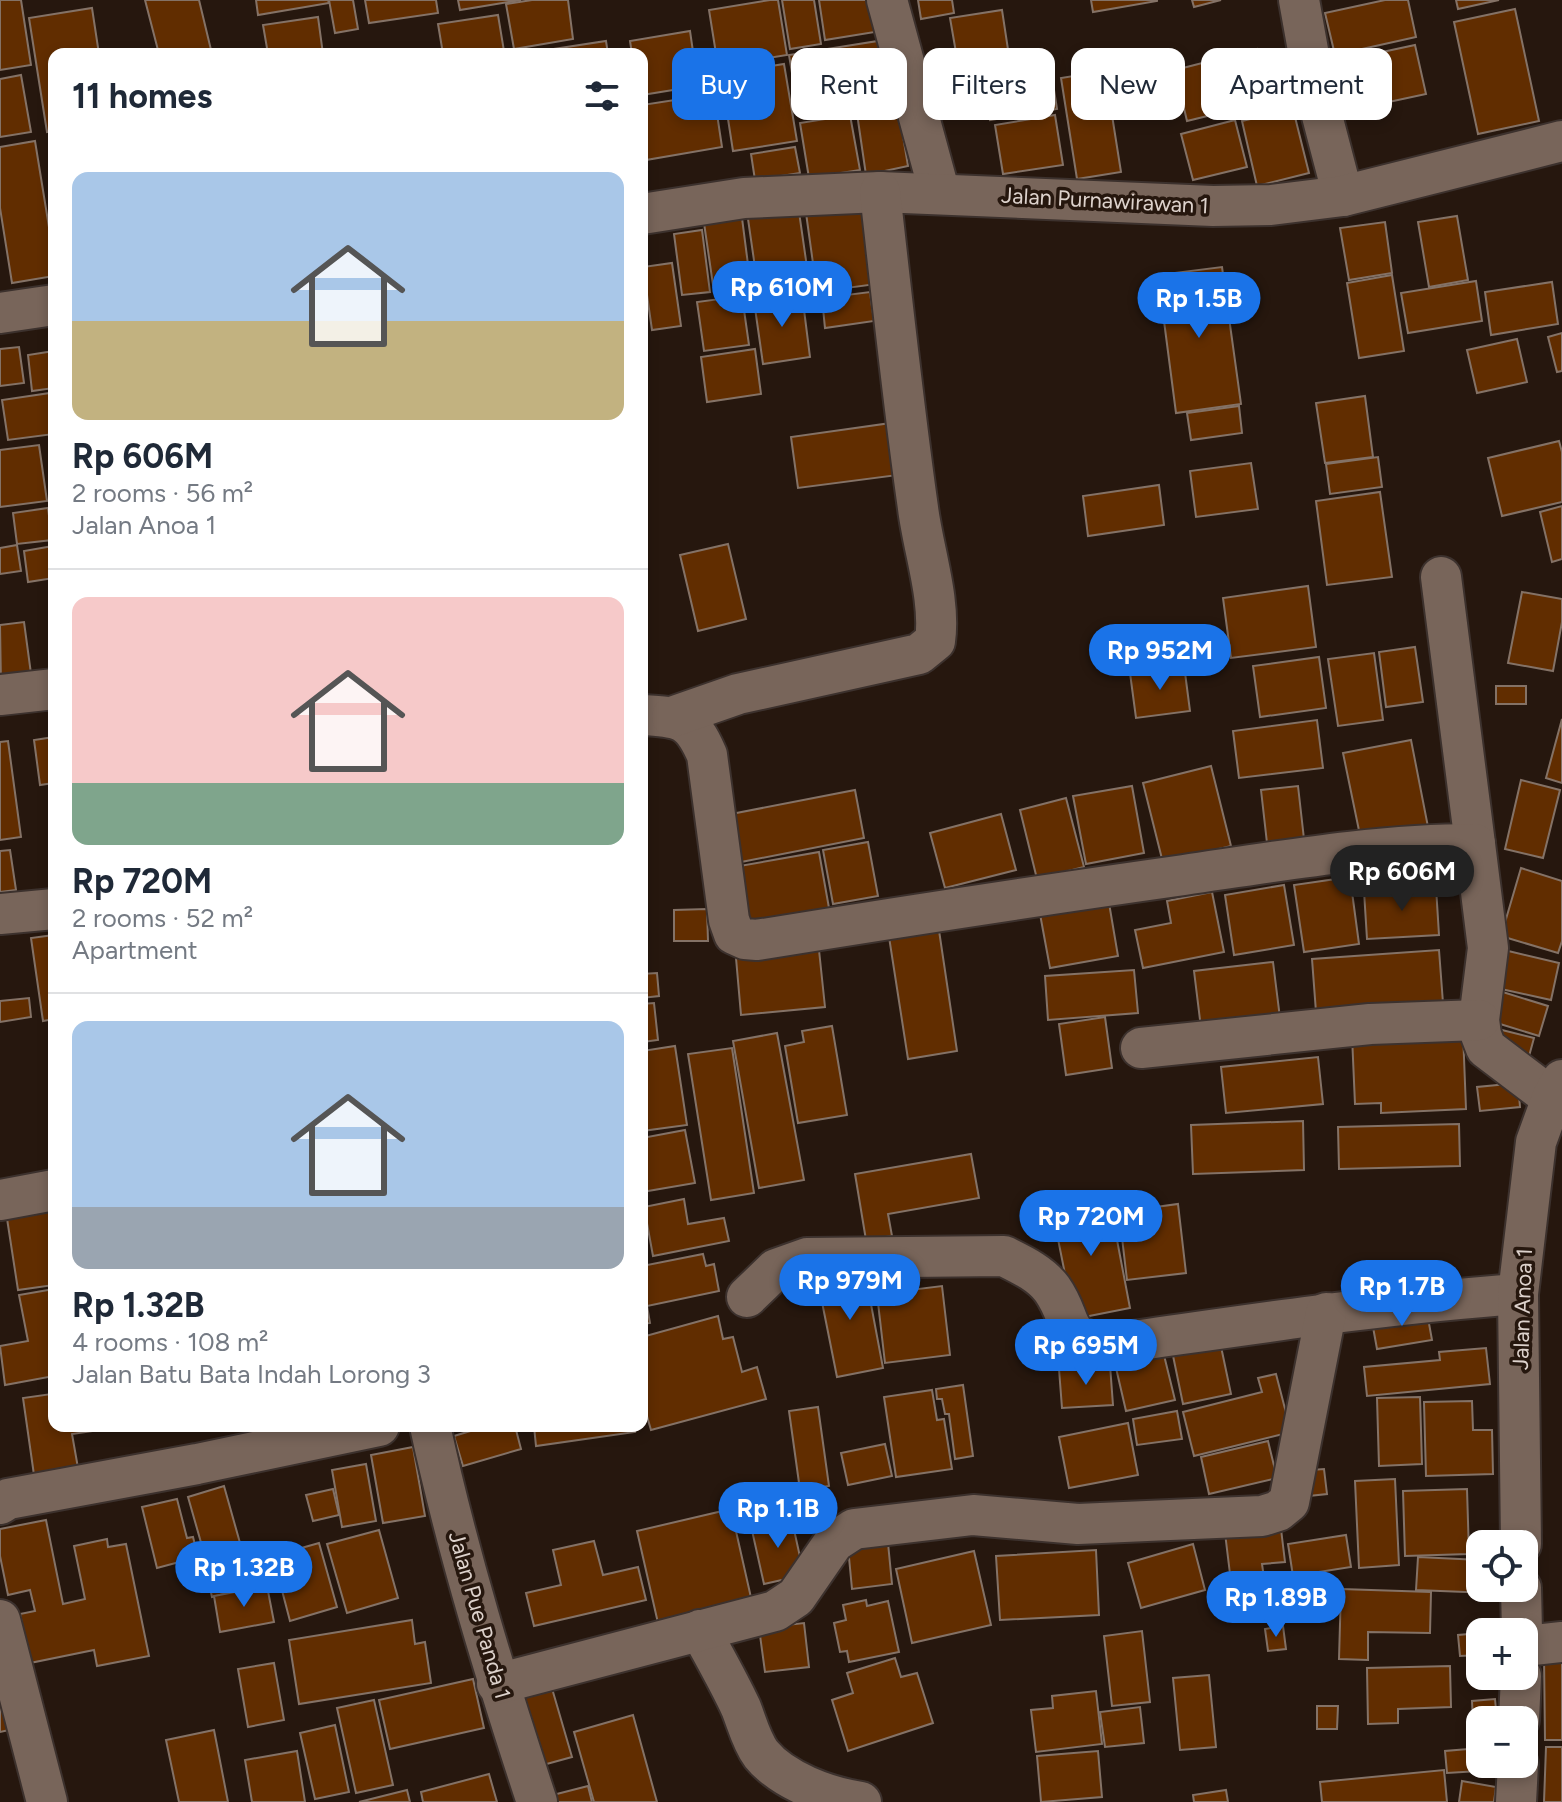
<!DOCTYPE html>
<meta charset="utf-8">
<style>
body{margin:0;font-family:Figtree,sans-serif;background:#f6f6f7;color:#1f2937;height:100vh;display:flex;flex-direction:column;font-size:30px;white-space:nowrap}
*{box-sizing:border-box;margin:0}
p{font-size:26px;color:#747a83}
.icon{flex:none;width:44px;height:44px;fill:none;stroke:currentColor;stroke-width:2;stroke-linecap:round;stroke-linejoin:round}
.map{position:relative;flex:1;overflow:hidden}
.details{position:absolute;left:48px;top:48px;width:600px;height:1384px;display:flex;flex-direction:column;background:#fff;border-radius:16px;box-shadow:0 4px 12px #0003}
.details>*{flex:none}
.banner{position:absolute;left:672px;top:48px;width:760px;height:72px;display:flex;gap:16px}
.buttons{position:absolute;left:1466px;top:1530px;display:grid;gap:16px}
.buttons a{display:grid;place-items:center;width:72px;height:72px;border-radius:16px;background:#fff;box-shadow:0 4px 12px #0003;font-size:40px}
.price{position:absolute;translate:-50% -68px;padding:0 18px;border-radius:28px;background:#1a73e8;color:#fff;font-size:26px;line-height:52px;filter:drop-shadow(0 2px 4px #0008)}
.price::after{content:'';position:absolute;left:50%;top:48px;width:24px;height:18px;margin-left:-12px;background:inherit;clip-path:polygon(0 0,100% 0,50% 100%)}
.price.selected{background:#222;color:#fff}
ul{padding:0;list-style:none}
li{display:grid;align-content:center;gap:16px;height:424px;padding:0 24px}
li+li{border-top:2px solid #e0e1e3}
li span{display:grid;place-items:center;height:248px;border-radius:16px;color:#555}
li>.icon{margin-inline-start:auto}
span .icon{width:144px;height:144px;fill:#fffc;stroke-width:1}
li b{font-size:34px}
h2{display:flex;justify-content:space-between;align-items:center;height:96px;padding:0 24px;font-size:34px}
.pill{padding:0 28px;border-radius:16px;background:#fff;box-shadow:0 4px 12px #0003;font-size:28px;line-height:72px}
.pill.selected{background:#1a73e8;color:#fff}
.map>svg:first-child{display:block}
.building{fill:#612d00;stroke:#847266;stroke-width:2}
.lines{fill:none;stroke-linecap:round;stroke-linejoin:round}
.minor-casing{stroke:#3c312d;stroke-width:44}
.minor{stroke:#78655a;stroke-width:40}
.labels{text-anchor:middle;stroke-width:7;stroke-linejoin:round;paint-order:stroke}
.street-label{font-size:22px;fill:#ddd2cc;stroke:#26170e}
</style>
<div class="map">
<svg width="1562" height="1802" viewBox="0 0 1562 1802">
<rect width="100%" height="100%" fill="#26170e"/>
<g class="building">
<polygon points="0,0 21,0 31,65 0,70"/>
<polygon points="145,0 199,0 212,54 159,54"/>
<polygon points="256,0 328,0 329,3 258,15"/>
<polygon points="329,0 353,0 358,29 335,33"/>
<polygon points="365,0 436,0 438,13 369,23"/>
<polygon points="458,0 521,0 460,10"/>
<polygon points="532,0 568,0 573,39 514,49 506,4"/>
<polygon points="770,0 778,0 787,55 718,66 709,10"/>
<polygon points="782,0 814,0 821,44 790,49"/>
<polygon points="819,0 876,0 881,31 825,40"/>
<polygon points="918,0 952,0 954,13 921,19"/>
<polygon points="1091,0 1157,0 1157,1 1093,12"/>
<polygon points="1192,0 1221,0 1194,7"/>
<polygon points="1385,0 1408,0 1416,37 1335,55 1325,13"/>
<polygon points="1456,0 1499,0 1458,9"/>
<polygon points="92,8 99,54 54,54 54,131 47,132 29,18"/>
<polygon points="1515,9 1539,121 1478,134 1454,22"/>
<polygon points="1002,10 1009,56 958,64 950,18"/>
<polygon points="498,15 504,51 443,54 438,24"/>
<polygon points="318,17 323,54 268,54 263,25"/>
<polygon points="690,31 698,86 642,95 642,54 632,54 630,41"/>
<polygon points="606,41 608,54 521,54"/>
<polygon points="878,41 884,82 796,97 789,55"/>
<polygon points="1415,45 1426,94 1342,112 1331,63"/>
<polygon points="1257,49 1269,101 1187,121 1175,70"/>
<polygon points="1049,58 1057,109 990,120 982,69"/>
<polygon points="784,64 797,141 733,151 721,74"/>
<polygon points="1105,71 1121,172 1077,179 1061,78"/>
<polygon points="21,75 31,132 0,137 0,79"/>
<polygon points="981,75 986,107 945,114 940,82"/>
<polygon points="895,87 908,166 866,175 854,93"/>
<polygon points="714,94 722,147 646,160 642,136 642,105"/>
<polygon points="1293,109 1309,173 1257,186 1242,121"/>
<polygon points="850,115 860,170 809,178 800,123"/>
<polygon points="1055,115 1063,165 1003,174 995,125"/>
<polygon points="1235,120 1247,167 1193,180 1181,134"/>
<polygon points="35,141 54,258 54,276 12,283 0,208 0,147"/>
<polygon points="795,147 800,173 755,180 751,154"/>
<polygon points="874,204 884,283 817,292 806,213"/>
<polygon points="798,205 809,281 758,288 747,212"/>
<polygon points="1457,216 1468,280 1429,287 1418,222"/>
<polygon points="742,218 750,280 713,285 704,223"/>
<polygon points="1385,222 1392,273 1349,280 1340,228"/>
<polygon points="702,230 710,292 682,295 674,234"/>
<polygon points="672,263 681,326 652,330 643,267"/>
<polygon points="1222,267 1241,404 1176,413 1158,275"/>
<polygon points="1392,275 1404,351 1359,358 1347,283"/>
<polygon points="1476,281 1482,321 1408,333 1401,293"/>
<polygon points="1552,282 1558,324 1491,335 1485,292"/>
<polygon points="870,292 874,321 825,328 822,298"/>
<polygon points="802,294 810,357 763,364 754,301"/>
<polygon points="742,296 749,345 704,351 697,302"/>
<polygon points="1562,333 1562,371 1557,372 1548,337"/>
<polygon points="1517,339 1527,382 1477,393 1467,350"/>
<polygon points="19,347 24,383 0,386 0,349"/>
<polygon points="755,349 761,394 707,402 701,357"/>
<polygon points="54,351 54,388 32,391 28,355"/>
<polygon points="50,393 54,434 8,440 2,400"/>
<polygon points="1365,396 1373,457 1325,463 1316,403"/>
<polygon points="1239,406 1242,433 1191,440 1187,413"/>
<polygon points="891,423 898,475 798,488 791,437"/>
<polygon points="1559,441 1562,452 1562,502 1502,516 1488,458"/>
<polygon points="39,445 47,501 0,507 0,450"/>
<polygon points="1378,457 1382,487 1330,494 1326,464"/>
<polygon points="1251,463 1258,509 1196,517 1190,471"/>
<polygon points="1159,485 1164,525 1088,536 1083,496"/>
<polygon points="1380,492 1392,577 1327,585 1316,501"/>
<polygon points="1562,506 1562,559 1552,562 1540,512"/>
<polygon points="48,508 52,540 17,544 13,513"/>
<polygon points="728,544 746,619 698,631 680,555"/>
<polygon points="17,545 21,571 0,574 0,548"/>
<polygon points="53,546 54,578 28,582 24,551"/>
<polygon points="1308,586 1316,647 1231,658 1223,598"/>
<polygon points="1522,592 1562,599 1562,622 1553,671 1508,663"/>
<polygon points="24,622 32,681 1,685 0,625"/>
<polygon points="1415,647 1423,702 1386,707 1379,652"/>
<polygon points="1374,653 1383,720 1338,726 1328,659"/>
<polygon points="1319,657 1326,708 1260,717 1253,666"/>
<polygon points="1184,665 1190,711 1136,718 1130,673"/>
<rect x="1496" y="686" width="30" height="18"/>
<polygon points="1562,719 1562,783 1546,778"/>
<polygon points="1317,720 1323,768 1239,778 1233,731"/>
<polygon points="54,737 54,783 40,785 34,740"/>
<polygon points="1411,740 1429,832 1362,845 1343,753"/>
<polygon points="8,741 21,837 0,840 0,742"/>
<polygon points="1211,766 1231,846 1163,863 1143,783"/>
<polygon points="1521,780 1560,790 1543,858 1505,849"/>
<polygon points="1132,786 1144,853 1086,864 1073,796"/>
<polygon points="1298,786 1304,839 1267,843 1261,790"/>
<polygon points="855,790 864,838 736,863 726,815"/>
<polygon points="1066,798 1084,867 1037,879 1020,810"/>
<polygon points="1001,814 1016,870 945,888 930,833"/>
<polygon points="868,842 878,896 833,904 823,850"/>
<polygon points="10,850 16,890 0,892 0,851"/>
<polygon points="819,852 829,908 743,923 734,867"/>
<polygon points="1521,868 1562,881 1562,941 1558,953 1501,936"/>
<polygon points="1350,877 1359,944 1304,952 1294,885"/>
<polygon points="1284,885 1294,945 1234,955 1225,895"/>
<polygon points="1436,887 1439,935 1367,939 1364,891"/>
<polygon points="1212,892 1224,952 1143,968 1135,930 1171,923 1167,901"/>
<polygon points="1109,903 1118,956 1050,968 1040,914"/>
<polygon points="707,909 708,941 674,941 674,910"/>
<polygon points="937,917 957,1051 908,1059 887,924"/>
<polygon points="54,935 54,1019 43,1021 31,938"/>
<polygon points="1500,949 1559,963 1551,1000 1492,987"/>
<polygon points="819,950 825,1007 741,1015 736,958"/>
<polygon points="1439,950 1443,1003 1316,1012 1312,959"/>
<polygon points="1273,962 1281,1026 1202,1036 1194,971"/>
<polygon points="1134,970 1138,1013 1048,1020 1045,976"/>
<polygon points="657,973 659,996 642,998 642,974"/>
<polygon points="1493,989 1548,1006 1539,1036 1484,1019"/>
<polygon points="29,998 31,1017 0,1022 0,1001"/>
<polygon points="654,1003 658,1040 642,1042 642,1004"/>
<polygon points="1105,1017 1112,1068 1066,1075 1059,1024"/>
<polygon points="832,1026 847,1115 798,1123 785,1046 804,1042 802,1031"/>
<polygon points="1494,1028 1534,1038 1528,1060"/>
<polygon points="1463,1032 1466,1109 1381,1113 1381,1103 1355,1104 1352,1036"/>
<polygon points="777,1033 804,1180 759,1188 733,1041"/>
<polygon points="675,1046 687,1125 642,1131 642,1051"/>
<polygon points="732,1048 754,1193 711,1200 688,1054"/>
<polygon points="1318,1057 1323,1104 1226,1113 1221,1067"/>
<polygon points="1518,1083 1520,1107 1480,1111 1477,1087"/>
<polygon points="1303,1121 1304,1170 1193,1174 1191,1125"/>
<polygon points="1459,1124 1460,1166 1339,1169 1338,1127"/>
<polygon points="685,1130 695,1183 642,1192 642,1138"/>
<polygon points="971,1154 979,1198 888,1214 892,1236 866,1240 855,1174"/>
<polygon points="1109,1198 1130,1308 1074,1319 1052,1209"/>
<polygon points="684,1199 688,1224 724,1218 729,1241 653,1256 644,1207"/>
<polygon points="1178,1204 1186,1273 1127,1280 1119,1212"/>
<polygon points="54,1205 54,1285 18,1290 6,1212"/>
<polygon points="703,1254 706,1266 714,1264 719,1291 647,1306 650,1323 642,1324 642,1266"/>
<polygon points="864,1267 883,1368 837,1377 817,1277"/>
<polygon points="942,1286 950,1355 885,1363 877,1294"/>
<polygon points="54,1289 54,1376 5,1385 0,1346 28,1341 19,1295"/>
<polygon points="1426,1307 1432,1340 1377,1349 1371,1316"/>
<polygon points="718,1316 723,1339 733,1337 742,1372 757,1367 766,1399 651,1430 642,1399 642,1337"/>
<polygon points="1219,1337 1231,1394 1183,1404 1171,1346"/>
<polygon points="1161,1343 1175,1400 1126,1411 1113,1355"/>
<polygon points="1486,1348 1490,1384 1367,1396 1364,1367 1440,1360 1439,1352"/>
<polygon points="1110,1365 1113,1405 1062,1408 1059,1369"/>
<polygon points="1276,1374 1291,1432 1194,1456 1183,1412 1262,1392 1258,1378"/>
<polygon points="54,1377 54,1426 113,1428 72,1434 78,1468 34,1475 23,1398 52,1394 50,1378"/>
<polygon points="963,1385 973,1456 955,1459 949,1414 945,1414 942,1399 937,1399 936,1389"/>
<polygon points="932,1390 937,1420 944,1419 952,1469 896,1477 884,1397"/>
<polygon points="1420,1397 1422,1464 1379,1466 1377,1398"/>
<polygon points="1472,1401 1473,1430 1492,1430 1493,1474 1426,1476 1424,1402"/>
<polygon points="818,1407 829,1486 800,1490 789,1411"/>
<polygon points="1177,1411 1182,1439 1137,1445 1133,1419"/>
<polygon points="1128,1423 1138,1475 1069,1488 1059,1437"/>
<polygon points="487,1426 515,1426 521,1449 463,1466 454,1436"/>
<polygon points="534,1426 634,1426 635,1432 536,1446"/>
<polygon points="1268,1441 1277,1478 1209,1494 1201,1457"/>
<polygon points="885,1444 892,1476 848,1485 841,1453"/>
<polygon points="413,1447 425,1516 383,1523 371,1455"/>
<polygon points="366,1464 376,1521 342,1527 332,1470"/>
<polygon points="1324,1469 1327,1494 1300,1497 1298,1471"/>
<polygon points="1395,1479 1399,1565 1359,1568 1355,1481"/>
<polygon points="224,1486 242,1550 206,1560 188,1497"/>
<polygon points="333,1489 339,1515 313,1521 306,1495"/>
<polygon points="1467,1489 1469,1554 1405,1556 1403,1491"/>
<polygon points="177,1499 187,1538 193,1537 198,1557 157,1568 142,1507"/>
<polygon points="731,1509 752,1602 658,1623 637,1531"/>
<polygon points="791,1516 804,1575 764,1584 751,1526"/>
<polygon points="46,1520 63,1604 85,1599 74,1546 107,1539 108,1547 126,1544 149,1656 97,1666 94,1650 30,1663 20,1614 35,1611 30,1590 8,1595 0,1556 0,1529"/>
<polygon points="1281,1529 1285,1562 1262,1564 1264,1578 1231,1582 1225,1533"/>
<polygon points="379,1530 398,1598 347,1613 327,1544"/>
<polygon points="1346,1535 1351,1567 1293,1576 1288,1544"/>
<polygon points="594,1541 603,1575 638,1567 646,1600 534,1626 526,1593 561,1585 553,1550"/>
<polygon points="319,1543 337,1607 290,1621 273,1556"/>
<polygon points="888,1543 892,1584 852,1589 848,1547"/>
<polygon points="1193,1544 1205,1590 1141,1608 1128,1563"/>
<polygon points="1096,1550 1099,1615 1000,1620 996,1556"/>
<polygon points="974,1551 991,1625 912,1643 896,1569"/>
<polygon points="263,1552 273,1581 253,1587 244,1558"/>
<polygon points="243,1556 250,1587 212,1597 205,1566"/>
<polygon points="1418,1557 1480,1560 1480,1588 1490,1588 1490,1593 1416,1590"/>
<polygon points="267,1586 274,1622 220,1632 214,1596"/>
<polygon points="1341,1589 1431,1592 1430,1633 1368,1632 1368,1660 1339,1659"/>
<polygon points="866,1600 867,1606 888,1601 899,1652 849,1662 847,1651 840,1652 834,1623 846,1620 843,1605"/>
<polygon points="412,1620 415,1644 425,1642 431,1683 299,1704 289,1640"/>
<polygon points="804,1623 809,1667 765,1672 759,1628"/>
<polygon points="1283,1626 1286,1649 1268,1651 1265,1629"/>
<polygon points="1142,1631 1150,1702 1112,1706 1104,1636"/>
<polygon points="1480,1633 1480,1655 1460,1656 1458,1635"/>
<polygon points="1544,1656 1562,1656 1562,1740 1545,1740"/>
<polygon points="895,1658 901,1677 917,1673 933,1723 848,1751 832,1700 853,1693 847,1673"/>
<polygon points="1474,1658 1480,1658 1480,1676 1503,1676 1503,1678 1475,1681"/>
<polygon points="274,1663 284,1720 248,1727 238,1669"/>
<polygon points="1450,1666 1451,1707 1398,1709 1398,1723 1368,1724 1367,1668"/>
<polygon points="1209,1675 1216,1747 1180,1750 1173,1678"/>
<polygon points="473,1679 484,1728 390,1749 379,1700"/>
<polygon points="551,1685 572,1757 543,1765 523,1693"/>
<polygon points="1096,1691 1102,1744 1036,1752 1031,1710 1053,1708 1052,1696"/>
<polygon points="1495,1699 1497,1720 1480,1720 1480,1723 1473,1723 1472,1701"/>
<polygon points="374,1700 393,1785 356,1793 337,1708"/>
<polygon points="4,1705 9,1730 0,1732 0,1706"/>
<polygon points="1317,1706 1338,1706 1337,1729 1317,1729"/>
<polygon points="1140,1707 1144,1743 1105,1747 1100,1712"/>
<polygon points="633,1715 657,1802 594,1802 574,1732"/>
<polygon points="335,1725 349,1792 315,1799 300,1733"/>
<polygon points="214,1730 228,1802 179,1802 166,1740"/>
<polygon points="1546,1747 1562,1747 1562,1802 1544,1802"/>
<polygon points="1480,1748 1480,1764 1496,1764 1496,1770 1447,1773 1445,1751"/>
<polygon points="297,1751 305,1802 252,1802 245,1760"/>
<polygon points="1098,1751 1102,1797 1041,1802 1037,1756"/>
<polygon points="1444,1770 1447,1802 1322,1802 1320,1782"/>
<polygon points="489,1774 497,1802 423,1802 421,1792"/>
<polygon points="1462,1781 1496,1787 1494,1802 1459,1802"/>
<polygon points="588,1786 592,1802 546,1802 545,1797"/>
<polygon points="407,1790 410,1802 359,1802"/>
<polygon points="1226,1790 1228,1802 1194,1802 1193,1795"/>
</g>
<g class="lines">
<g class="minor-casing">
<g id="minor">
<polyline points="887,0 940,194"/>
<polyline points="1299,0 1315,89 1343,196"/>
<polyline points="642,214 744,198 880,192 1213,206 1271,205 1343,196 1562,141"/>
<polyline points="0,313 54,305"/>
<polyline points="1441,577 1475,844"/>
<polyline points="0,695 54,689"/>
<path d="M642 715C681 717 691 718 707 755L729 920 734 934 745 939 757 940C899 917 1042 895 1184 875 1280 861 1378 844 1475 844L1488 948 1479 1020 1481 1035 1486 1048 1552 1098"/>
<path d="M672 717 738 694 919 654 935 641C941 600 923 549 918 508 903 403 892 298 880 192"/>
<polyline points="0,914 54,909"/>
<polyline points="1141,1048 1370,1024 1479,1020"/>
<polyline points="0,1200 54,1190"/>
<path d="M747 1297 776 1269 807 1258 1004 1256C1020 1264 1040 1273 1052 1289 1076 1323 1058 1340 1112 1344 1248 1325 1382 1304 1518 1294"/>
<path d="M430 1426C458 1554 496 1678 537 1802"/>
<polyline points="0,1504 8,1499 197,1464 379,1426"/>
<polyline points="1521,1544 1518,1294 1536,1142 1552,1098 1562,1080"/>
<polyline points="1521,1588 1522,1632"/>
<polyline points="0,1620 47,1802"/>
<path d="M700 1630C714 1656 729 1682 741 1708 747 1723 751 1740 761 1754 783 1781 828 1797 861 1802"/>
<polyline points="1524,1646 1562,1642"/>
<polyline points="497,1684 775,1611 796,1597 834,1542 854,1529 973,1515 1078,1524 1262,1516 1278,1511 1289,1502 1326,1313"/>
<polyline points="1519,1720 1521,1676"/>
<polyline points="1516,1802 1518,1764"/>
</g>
</g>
<use href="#minor" class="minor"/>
</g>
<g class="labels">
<g class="street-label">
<text transform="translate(1105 200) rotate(3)" y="8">Jalan Purnawirawan 1</text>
<text transform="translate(1522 1309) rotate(-88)" y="8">Jalan Anoa 1</text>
<text transform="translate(480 1615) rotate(74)" y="8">Jalan Pue Panda 1</text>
</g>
</g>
</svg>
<div class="buttons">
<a><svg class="icon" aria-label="locate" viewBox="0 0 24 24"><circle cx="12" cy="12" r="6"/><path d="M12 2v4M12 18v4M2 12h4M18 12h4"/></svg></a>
<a>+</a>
<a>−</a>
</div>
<b class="price" style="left:782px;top:329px">Rp 610M</b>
<b class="price" style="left:1199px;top:340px">Rp 1.5B</b>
<b class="price" style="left:1160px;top:692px">Rp 952M</b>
<b class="price selected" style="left:1402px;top:913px">Rp 606M</b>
<b class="price" style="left:1091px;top:1258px">Rp 720M</b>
<b class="price" style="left:850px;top:1322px">Rp 979M</b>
<b class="price" style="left:1402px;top:1328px">Rp 1.7B</b>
<b class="price" style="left:1086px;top:1387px">Rp 695M</b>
<b class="price" style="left:778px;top:1550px">Rp 1.1B</b>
<b class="price" style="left:244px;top:1609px">Rp 1.32B</b>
<b class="price" style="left:1276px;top:1639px">Rp 1.89B</b>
<div class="banner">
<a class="pill selected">Buy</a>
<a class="pill">Rent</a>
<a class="pill">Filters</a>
<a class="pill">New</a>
<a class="pill">Apartment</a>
</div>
<section class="details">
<h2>11 homes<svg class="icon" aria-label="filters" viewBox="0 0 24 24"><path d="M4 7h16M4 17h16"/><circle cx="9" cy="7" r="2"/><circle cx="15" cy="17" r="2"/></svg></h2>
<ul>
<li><span style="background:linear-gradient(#a9c7e8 60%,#c2b280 0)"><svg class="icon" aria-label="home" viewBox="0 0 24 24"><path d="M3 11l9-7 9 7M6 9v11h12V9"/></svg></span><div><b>Rp 606M</b><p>2 rooms · 56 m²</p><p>Jalan Anoa 1</p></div></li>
<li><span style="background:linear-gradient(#f6c9c9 75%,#7fa58c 0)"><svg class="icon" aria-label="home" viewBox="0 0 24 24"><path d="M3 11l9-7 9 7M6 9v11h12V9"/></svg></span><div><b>Rp 720M</b><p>2 rooms · 52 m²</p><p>Apartment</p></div></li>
<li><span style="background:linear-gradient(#a9c7e8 75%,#9aa5b1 0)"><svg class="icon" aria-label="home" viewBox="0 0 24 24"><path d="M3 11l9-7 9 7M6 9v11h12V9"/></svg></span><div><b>Rp 1.32B</b><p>4 rooms · 108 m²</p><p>Jalan Batu Bata Indah Lorong 3</p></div></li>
</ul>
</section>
</div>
